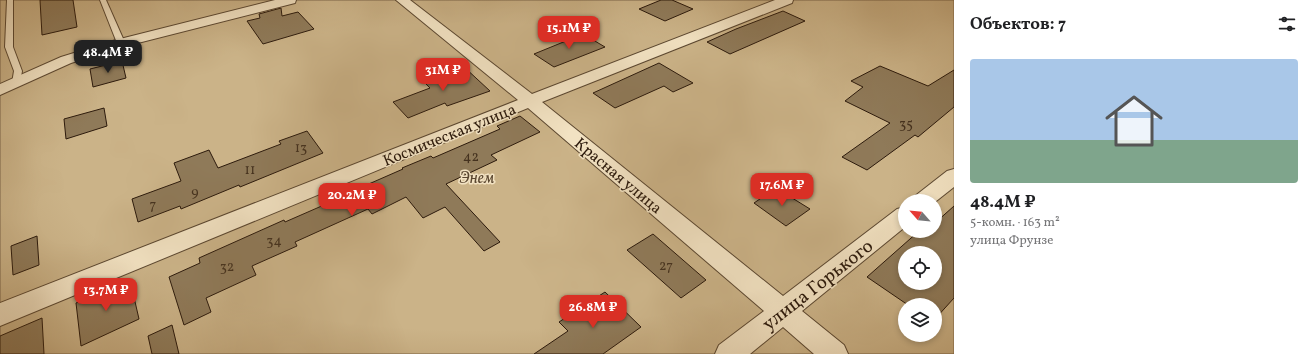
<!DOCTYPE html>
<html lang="ru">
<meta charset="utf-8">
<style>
body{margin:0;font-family:Vollkorn,serif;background:#f2f2f2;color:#202124;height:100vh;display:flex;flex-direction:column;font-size:15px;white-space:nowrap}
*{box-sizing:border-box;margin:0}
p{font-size:13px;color:#757577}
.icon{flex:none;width:22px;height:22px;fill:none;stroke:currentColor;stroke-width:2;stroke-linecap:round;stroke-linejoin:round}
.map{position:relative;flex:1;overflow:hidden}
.sheet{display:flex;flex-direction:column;background:#fff;width:360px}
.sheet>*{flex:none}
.needle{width:26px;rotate:297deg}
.fabs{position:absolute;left:898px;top:194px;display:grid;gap:8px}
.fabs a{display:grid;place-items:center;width:44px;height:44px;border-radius:50%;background:#fff;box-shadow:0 2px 6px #0003;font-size:20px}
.price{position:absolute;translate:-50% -34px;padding:0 9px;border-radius:8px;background:#d93025;color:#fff;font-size:13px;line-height:26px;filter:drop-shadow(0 1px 2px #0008)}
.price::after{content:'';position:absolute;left:50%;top:24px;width:12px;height:9px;margin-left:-6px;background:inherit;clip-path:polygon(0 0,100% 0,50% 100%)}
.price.on{background:#222;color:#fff}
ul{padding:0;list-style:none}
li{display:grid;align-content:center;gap:8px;height:212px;padding:0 16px}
li span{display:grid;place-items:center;height:124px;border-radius:4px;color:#555}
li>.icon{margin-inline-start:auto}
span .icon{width:72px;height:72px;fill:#fffc;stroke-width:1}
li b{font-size:17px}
h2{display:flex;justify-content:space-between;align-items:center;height:48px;padding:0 16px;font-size:17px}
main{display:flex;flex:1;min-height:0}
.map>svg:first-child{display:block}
.green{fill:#cbb388;stroke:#7c664a;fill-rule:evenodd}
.building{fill:#8f7a59;stroke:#2c1a0c;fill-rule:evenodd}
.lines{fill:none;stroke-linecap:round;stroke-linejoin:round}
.service-casing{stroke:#5c4831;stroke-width:2}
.minor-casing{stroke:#5c4831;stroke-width:2}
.service{fill:#f2e2c2;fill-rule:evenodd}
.minor{fill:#f2e2c2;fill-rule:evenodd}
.labels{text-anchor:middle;stroke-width:3;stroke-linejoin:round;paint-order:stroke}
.number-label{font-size:14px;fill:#45321f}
.street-label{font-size:16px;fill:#2c1a0c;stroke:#f2e2c2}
.park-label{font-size:16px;font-style:italic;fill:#5c4831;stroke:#f2e2c2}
.near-street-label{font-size:19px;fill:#2c1a0c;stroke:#f2e2c2}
</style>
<main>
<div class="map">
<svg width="954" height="354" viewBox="0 0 954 354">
<rect width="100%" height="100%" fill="#ebd2a1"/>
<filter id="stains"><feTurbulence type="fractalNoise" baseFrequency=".005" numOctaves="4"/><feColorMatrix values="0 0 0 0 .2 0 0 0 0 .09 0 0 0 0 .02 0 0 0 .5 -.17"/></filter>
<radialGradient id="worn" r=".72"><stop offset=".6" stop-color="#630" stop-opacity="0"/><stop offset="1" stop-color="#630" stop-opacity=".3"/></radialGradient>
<path class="green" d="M0 0H954V354H0ZM905 201H935V231H905ZM905 253H935V283H905ZM905 305H935V335H905Z"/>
<g class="building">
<polygon points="40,0 73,0 77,27 42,35"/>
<polygon points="661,0 672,0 693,9 665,21 639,9"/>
<polygon points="281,8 282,16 298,12 314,29 263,44 247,21 260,18 259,14"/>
<polygon points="783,11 805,21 730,54 707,42 736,29"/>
<polygon points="583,34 605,47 554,67 534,54"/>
<polygon points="122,61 126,78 93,87 90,69"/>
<polygon points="659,63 693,83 673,92 664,86 615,108 593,93"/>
<polygon points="463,66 490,91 447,106 445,103 408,118 393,102 430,88 421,79"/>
<polygon points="880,66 928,86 954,70 954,107 918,137 915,135 867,170 842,157 890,123 845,101 863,87 851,81"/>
<polygon points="104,108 107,126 66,139 64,119"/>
<polygon points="520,116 540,132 491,155 497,160 446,184 500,242 484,251 445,207 423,218 406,197 372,214 368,209 295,242 297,246 252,266 256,275 206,298 211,312 184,325 169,277 200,263 199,258 284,220 285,222 356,191 355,190 403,169 402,168 431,156 433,158 500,129 497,126"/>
<polygon points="307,131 323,153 240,187 239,185 181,209 180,206 138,222 132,199 181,181 174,163 209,150 218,168 281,144 279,141"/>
<polygon points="776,188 810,209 786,226 754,203"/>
<path d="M954 206V298L935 319V305H908L867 277 919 231H935V223ZM905 253H935V283H905Z"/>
<polygon points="653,234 706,280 681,298 627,250"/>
<polygon points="37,236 39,265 13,275 11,246"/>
<polygon points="130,280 139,319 81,346 76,303"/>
<polygon points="605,292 641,327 603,354 534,354 568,331 559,322"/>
<polygon points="42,318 44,354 0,354 0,336"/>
<polygon points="172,325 179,354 152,354 148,336"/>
</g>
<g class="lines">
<g class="service-casing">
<g id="service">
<polygon points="7,0 13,0 13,47 22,71 20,83 16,85 12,83 14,71 5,47"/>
<polygon points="100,0 106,0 125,43 124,45 121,45 117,43"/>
</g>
</g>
<g class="minor-casing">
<g id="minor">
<polygon points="275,0 296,0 295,3 126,46 71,63 0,95 0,84 61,57 116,40"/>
<polygon points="396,0 410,0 532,94 775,0 793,0 792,3 542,102 783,296 897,209 905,207 905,227 802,311 844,345 848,354 814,354 783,327 750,354 715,354 719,345 764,311 528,108 0,326 0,303 518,100"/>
<polygon points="954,169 954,187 935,202 912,201 915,196 947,171"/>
</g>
</g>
<use href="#service" class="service"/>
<use href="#minor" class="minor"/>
</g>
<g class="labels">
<g class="number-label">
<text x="906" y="128">35</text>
<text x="301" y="152">13</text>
<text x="471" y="161">42</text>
<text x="250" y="174">11</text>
<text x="195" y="196">9</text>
<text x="153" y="209">7</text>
<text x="274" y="245">34</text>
<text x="666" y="270">27</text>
<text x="227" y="271">32</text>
</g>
<g class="street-label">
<text transform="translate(449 134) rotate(-22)" y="6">Космическая улица</text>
<text transform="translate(619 175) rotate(40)" y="6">Красная улица</text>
</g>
<g class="park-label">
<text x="477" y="183">Энем</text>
</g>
<g class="near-street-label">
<text transform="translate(817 284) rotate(-38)" y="7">улица Горького</text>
</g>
</g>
<rect width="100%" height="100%" filter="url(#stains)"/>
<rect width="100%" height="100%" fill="url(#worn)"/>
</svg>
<div class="fabs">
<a><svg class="needle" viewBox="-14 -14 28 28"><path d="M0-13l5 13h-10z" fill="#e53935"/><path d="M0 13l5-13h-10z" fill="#757577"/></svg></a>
<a><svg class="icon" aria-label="locate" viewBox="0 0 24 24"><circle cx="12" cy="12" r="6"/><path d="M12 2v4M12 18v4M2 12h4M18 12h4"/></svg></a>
<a><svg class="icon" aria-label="layers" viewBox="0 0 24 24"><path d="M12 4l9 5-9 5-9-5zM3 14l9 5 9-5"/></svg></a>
</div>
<b class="price" style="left:569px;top:50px">15.1M ₽</b>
<b class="price on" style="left:108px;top:74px">48.4M ₽</b>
<b class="price" style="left:443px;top:92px">31M ₽</b>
<b class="price" style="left:782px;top:207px">17.6M ₽</b>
<b class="price" style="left:352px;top:217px">20.2M ₽</b>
<b class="price" style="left:106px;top:312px">13.7M ₽</b>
<b class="price" style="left:593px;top:329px">26.8M ₽</b>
</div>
<section class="sheet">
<h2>Объектов: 7<svg class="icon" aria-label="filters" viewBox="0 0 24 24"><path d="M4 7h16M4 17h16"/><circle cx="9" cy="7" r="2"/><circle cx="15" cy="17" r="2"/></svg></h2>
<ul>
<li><span style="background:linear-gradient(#a9c7e8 65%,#7fa58c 0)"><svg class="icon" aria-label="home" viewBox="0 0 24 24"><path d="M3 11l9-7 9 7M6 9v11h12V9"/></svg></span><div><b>48.4M ₽</b><p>5-комн. · 163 m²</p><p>улица Фрунзе</p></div></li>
</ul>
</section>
</main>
